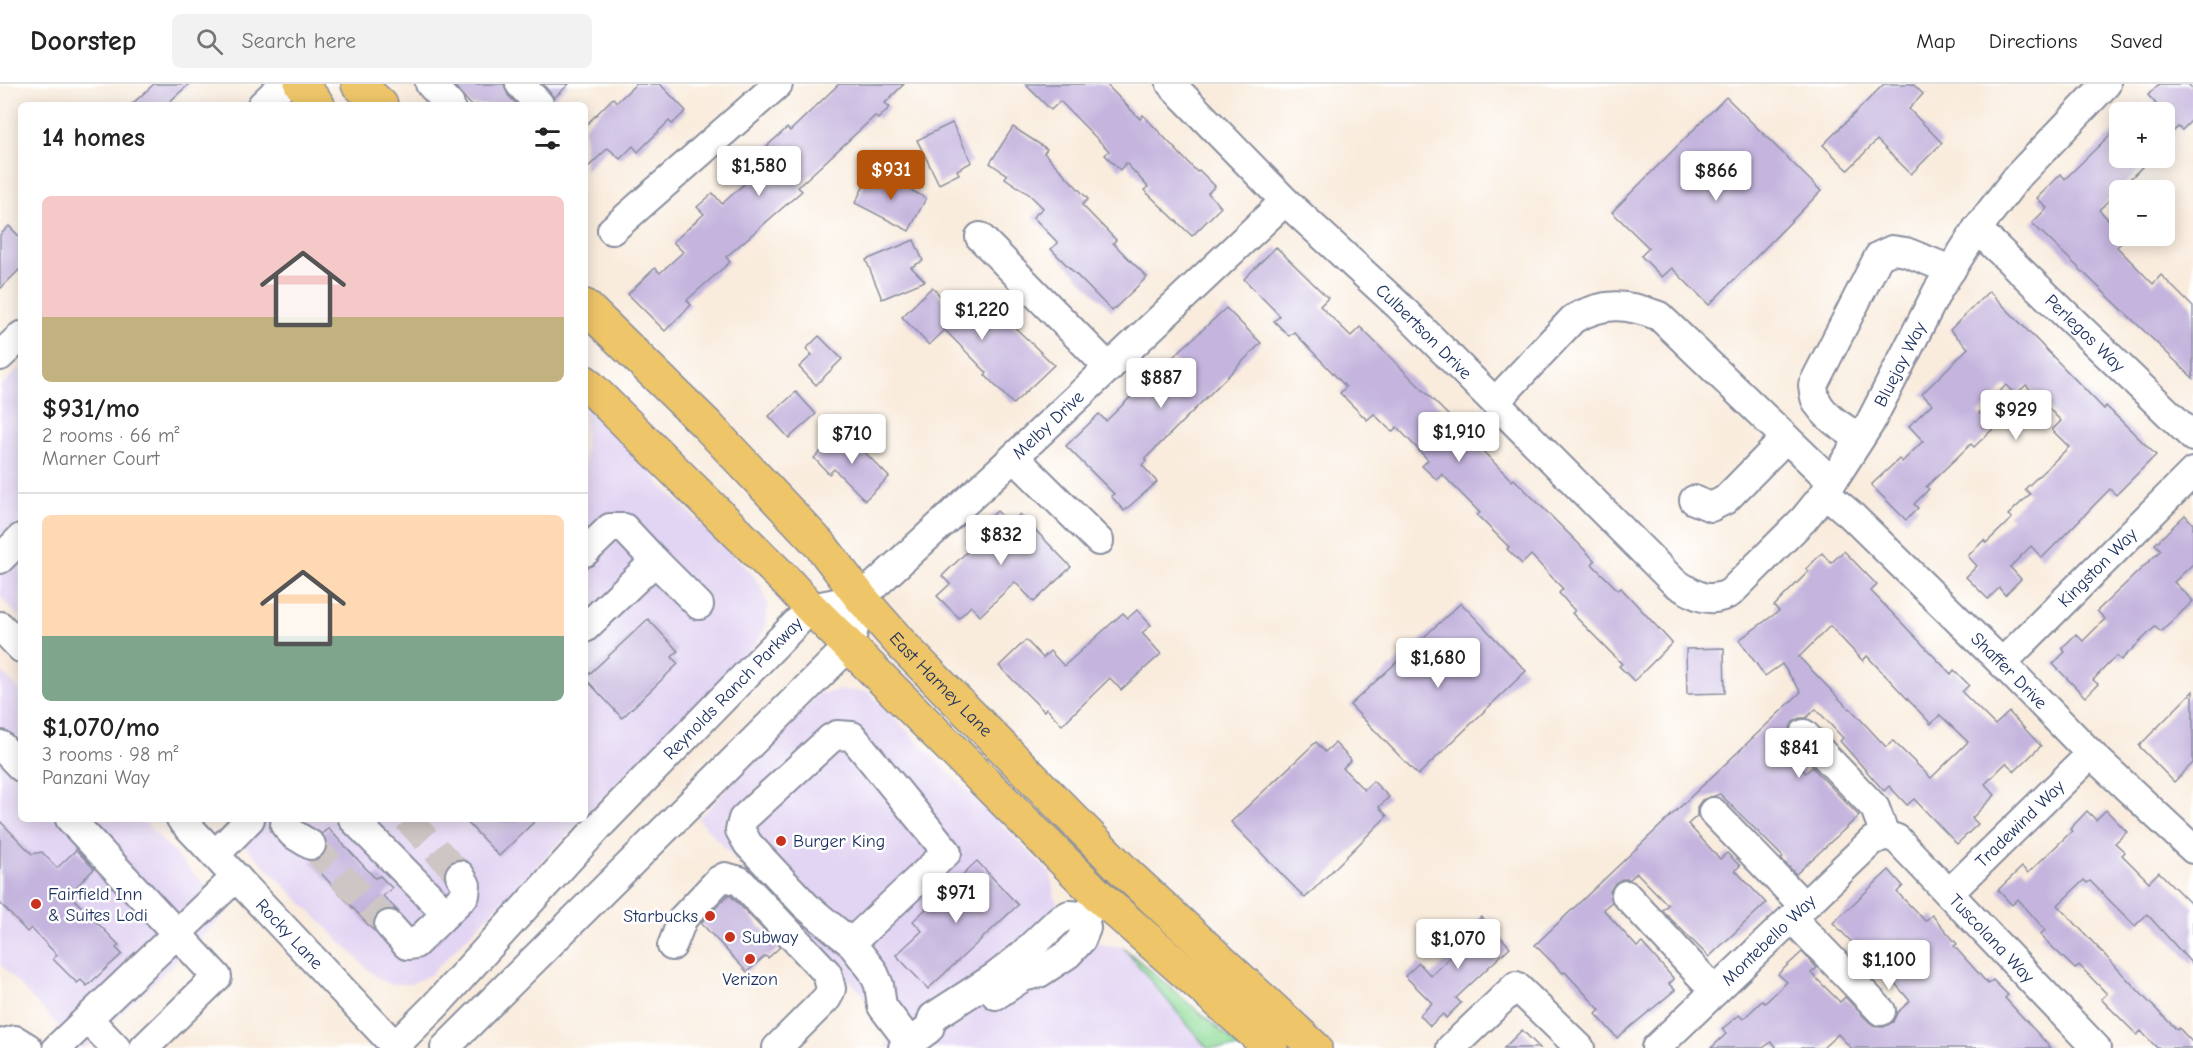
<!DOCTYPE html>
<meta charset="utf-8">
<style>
body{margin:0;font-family:"Comic Neue",sans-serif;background:#f2f2f2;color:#222;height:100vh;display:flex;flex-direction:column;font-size:22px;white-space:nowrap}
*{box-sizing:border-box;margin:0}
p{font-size:20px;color:#767676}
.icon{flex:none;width:33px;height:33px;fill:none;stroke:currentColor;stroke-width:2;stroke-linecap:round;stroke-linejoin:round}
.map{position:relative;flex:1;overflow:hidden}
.panel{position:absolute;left:18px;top:18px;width:570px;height:720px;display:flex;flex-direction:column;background:#fff;border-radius:9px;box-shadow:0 3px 15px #0003}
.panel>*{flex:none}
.tools{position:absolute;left:2109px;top:18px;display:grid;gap:12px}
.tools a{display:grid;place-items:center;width:66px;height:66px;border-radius:9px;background:#fff;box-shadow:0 3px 15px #0003;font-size:30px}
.price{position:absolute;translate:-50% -51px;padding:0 14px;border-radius:6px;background:#fff;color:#222;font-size:20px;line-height:39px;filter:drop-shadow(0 2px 3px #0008)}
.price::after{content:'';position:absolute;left:50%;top:36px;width:18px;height:14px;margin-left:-9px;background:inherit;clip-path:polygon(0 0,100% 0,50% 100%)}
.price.active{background:#b45309;color:#fff}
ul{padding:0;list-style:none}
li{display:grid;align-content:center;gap:12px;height:318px;padding:0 24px}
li+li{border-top:2px solid #e0e0e0}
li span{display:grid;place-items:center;height:186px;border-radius:9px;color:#555}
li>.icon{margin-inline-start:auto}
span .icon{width:108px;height:108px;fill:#fffc;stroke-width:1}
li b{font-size:26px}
h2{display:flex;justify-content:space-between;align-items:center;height:72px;padding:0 24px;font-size:26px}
header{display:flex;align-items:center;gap:36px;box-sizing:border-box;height:84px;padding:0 30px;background:#fff;border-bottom:2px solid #e0e0e0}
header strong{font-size:28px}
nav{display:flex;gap:33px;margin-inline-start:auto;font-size:21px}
.search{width:420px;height:54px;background:#f2f2f2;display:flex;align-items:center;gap:15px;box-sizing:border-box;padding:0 21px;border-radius:9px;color:#767676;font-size:22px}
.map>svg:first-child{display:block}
.built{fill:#e2d4f3}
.green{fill:#8fdb98;stroke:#55857b;stroke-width:1.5}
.building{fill:#c5b5de;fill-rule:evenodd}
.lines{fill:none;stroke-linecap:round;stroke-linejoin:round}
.minor-tunnel{stroke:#cdc6c4;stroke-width:28;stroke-dasharray:28 14;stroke-linecap:butt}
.minor-casing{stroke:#8a8e9e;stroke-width:32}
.major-casing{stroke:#8a8e9e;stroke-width:36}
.minor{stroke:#fff;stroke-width:28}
.major{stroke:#eec569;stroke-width:33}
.poi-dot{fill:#c8321e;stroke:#fff;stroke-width:2}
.labels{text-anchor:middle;stroke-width:5;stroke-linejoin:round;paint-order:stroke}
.street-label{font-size:18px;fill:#1b2f5e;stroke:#fff}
.poi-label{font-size:18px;fill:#1b2f5e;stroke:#fff;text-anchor:start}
</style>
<header>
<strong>Doorstep</strong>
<div class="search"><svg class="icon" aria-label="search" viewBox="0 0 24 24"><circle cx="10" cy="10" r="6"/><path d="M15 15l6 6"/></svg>Search here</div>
<nav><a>Map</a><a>Directions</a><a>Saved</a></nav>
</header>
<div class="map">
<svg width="2193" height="964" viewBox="0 0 2193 964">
<rect width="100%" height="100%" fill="#fff"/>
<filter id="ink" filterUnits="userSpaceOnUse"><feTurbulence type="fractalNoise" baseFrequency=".0167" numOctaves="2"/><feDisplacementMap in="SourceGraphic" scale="12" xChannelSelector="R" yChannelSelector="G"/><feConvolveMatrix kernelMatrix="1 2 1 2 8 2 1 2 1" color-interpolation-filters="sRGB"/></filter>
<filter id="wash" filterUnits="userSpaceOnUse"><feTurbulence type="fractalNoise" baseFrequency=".008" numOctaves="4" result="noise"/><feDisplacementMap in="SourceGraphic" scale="24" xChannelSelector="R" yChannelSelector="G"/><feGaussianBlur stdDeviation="1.35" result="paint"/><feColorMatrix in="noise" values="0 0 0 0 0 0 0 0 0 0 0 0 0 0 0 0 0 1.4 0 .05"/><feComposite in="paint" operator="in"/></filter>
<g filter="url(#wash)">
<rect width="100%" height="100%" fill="#f9ecdd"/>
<g class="built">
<polygon points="21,283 21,535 0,513 0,303"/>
<polygon points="585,307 609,333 661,401 752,490 762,503 768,524 764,548 754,562 585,733"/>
<polygon points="0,586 21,608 21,735 142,735 229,827 85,964 79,964 0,880"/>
<polygon points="844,606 868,608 1050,789 1056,817 1100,860 1123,863 1207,964 886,964 891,953 861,909 698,735 818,610"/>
<polygon points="218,735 583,735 430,891 410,900 390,900 376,893"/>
</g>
<polygon class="green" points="1123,863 1241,964 1207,964"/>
<g id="blocks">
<g class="building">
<polygon points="154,0 189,0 166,21 131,21"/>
<polygon points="453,0 504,0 508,11 517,21 471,21"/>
<polygon points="543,0 569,0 554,14"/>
<polygon points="636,0 660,0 686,27 672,40 669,37 638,68 633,62 620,75 608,64 585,86 585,42 613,14 617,18"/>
<polygon points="839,0 904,0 885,19 890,23 878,35 875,32 798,103 802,107 726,173 730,178 687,216 691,221 665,247 628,210 655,184 660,189 683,168 673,158 704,130 697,123 713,109 722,120 755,90 747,80 787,44 790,47"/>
<polygon points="1025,0 1106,0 1140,35 1143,31 1197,88 1199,86 1215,102 1208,109 1221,123 1192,152 1144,106 1148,103 1126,79 1120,86 1105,71 1109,67 1060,17 1051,26"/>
<polygon points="1884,0 1913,0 1923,10 1909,25 1942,59 1911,90 1877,56 1848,86 1823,61"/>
<polygon points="2159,0 2188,0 2193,5 2193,35 2182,46 2178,43 2164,56 2164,28 2148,28 2156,20 2148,11"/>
<polygon points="1726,13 1821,107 1709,221 1672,184 1662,193 1641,172 1649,164 1612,128"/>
<polygon points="952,39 972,78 957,86 959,90 939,100 917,56"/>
<polygon points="2120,41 2120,74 2135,74 2143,82 2099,126 2120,147 2120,152 2126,154 2117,163 2153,200 2161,191 2193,223 2193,294 2032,139 2047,124 2037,114 2061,90 2065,95"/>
<polygon points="1013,43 1047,65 1044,69 1088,115 1082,121 1116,156 1113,159 1147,193 1112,227 1051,165 1058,159 1033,133 1043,124 1030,111 1005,94 1007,91 990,79"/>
<polygon points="872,86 926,114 909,147 855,119"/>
<polygon points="9,142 21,154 21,184 0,205 0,151"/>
<polygon points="914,156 923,177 911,183 925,197 882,215 866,176"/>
<polygon points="1276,163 1328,214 1320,222 1351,252 1360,243 1459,342 1460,341 1476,357 1474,358 1512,397 1514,395 1579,460 1595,477 1592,480 1618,506 1621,504 1672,559 1634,597 1619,582 1622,580 1572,529 1575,527 1559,509 1563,505 1531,471 1522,480 1507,465 1509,463 1477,431 1480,429 1442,390 1437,396 1422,382 1428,376 1397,343 1392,348 1374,330 1367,336 1340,309 1346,303 1294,248 1289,252 1274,237 1280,232 1244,195"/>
<polygon points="932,203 944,216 954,206 977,228 981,224 994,237 1001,230 1054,281 1013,320 985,291 987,289 945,246 929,261 902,233"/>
<polygon points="1989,207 2104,325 2106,322 2156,371 2116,411 2110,405 2042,474 2031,462 2010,483 2021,495 2005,511 1999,504 1988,515 1966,493 1977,482 1968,472 1984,456 1986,459 2012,434 2008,431 2030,410 2025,405 2069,363 2052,346 2061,337 2026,301 2015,311 2006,301 1979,329 1994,344 1974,363 1971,360 1926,403 1929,405 1914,420 1918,424 1906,436 1871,401 1899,375 1902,378 1923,357 1909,342 1932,320 1922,310 1968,264 1950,246"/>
<polygon points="1226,224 1261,259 1145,375 1146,377 1142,381 1157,398 1124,427 1111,412 1114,410 1066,362 1099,330 1106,337 1141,303 1149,310 1178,280 1172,274"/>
<polygon points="819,252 842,275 816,301 799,283 812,271 806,265"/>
<polygon points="796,308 816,330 789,354 769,332"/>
<polygon points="843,346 889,393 865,416 834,385 829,390 814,374"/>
<polygon points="997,427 1010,440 1020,430 1071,483 1034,518 1015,498 980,532 971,522 959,534 937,512 950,500 942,492 971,464 965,458"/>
<polygon points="2185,431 2193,440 2193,480 2174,498 2193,517 2161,548 2155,543 2121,576 2116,572 2093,596 2098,600 2085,613 2053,580 2065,568 2062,564 2076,550 2083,557 2105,535 2097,527 2161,466 2155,460"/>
<path d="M1844 467 1877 501 1871 507 1951 590 1954 586 1969 601 1962 608 1995 641 2009 628 2041 662 2015 687 2006 679 1985 700 1995 711 1972 734 1978 740 1957 760 1914 715 1907 721 1889 702 1884 707 1840 657 1843 654 1816 625 1806 634H1800L1793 638 1788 649 1777 659 1806 689 1812 683 1859 732 1796 790 1781 775 1783 773 1720 710 1702 716 1697 723V732L1688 740 1720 775 1727 769 1740 782 1735 786 1766 819 1709 873 1662 826 1668 821 1637 789 1630 795H1622L1615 799 1610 807 1612 818 1603 825 1637 863 1642 859 1674 895 1669 900 1675 906 1617 954 1596 930 1600 926 1565 888 1563 889 1535 861 1801 608 1782 580 1765 592 1739 556 1779 527 1774 522 1809 487 1806 485 1822 469 1831 479ZM1830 542 1863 577 1867 572 1931 640 1940 631 1968 658 1931 694 1893 657 1886 663 1850 624 1849 625 1799 573Z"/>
<polygon points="1461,519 1526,587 1418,691 1350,621"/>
<polygon points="1137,526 1151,541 1142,549 1161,570 1121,606 1110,594 1062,641 1046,624 1044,627 999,582 1026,556 1043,574 1050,567 1064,582 1123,529 1128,534"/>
<polygon points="648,535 678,567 672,573 678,580 622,634 585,594"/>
<polygon points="1724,564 1725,609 1687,610 1686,565"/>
<polygon points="2193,607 2193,679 2174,698 2139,662"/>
<polygon points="1316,658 1325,668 1335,659 1351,676 1343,684 1364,706 1373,697 1389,713 1379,723 1387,732 1305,814 1231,738"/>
<polygon points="2106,726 2127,748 2115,759 2125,768 2122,771 2149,798 2159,788 2193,822 2193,881 2147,830 2135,842 2090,797 2087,799 2084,796 2058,821 2145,914 2177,946 2179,944 2193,959 2193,964 2157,964 2141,947 2137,951 2101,915 2107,910 2079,881 2075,885 2040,851 2045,846 2018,815 2012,821 1998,806 2022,783 2028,789 2072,747 2070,745 2087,727 2096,736"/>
<polygon points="464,735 537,735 499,772"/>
<polygon points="0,737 32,770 42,768 57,784 76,766 94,785 74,805 76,807 71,812 119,861 116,864 122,870 87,902 81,896 77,899 53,875 57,871 31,844 27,848 0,819"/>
<polygon points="328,744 375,794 380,792 392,804 383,812 399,828 394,825 386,825 378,828 373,836 373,846 310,777 318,776 325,769 327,761 322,750"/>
<polygon points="977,777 1018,821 928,905 896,871 922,847 913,837"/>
<polygon points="1889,786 1903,802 1897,808 1925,837 1932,831 1957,860 1954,862 1988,900 1993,896 2008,911 2005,914 2051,964 1851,964 1838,950 1823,964 1777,964 1771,958 1763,964 1711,964 1726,950 1722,945 1739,931 1743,935 1762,917 1765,919 1787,898 1778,890 1802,868 1817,884 1811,889 1840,918 1845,913 1869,938 1876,943 1884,943 1893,938 1897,929 1910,917 1888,891 1886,893 1833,839"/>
<polygon points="728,811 731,812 780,863 768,874 765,872 747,888 701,839"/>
<polygon points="1481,833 1510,863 1456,914 1461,919 1446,934 1443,930 1430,942 1420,931 1432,919 1405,892 1419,879 1431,892 1452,871 1447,866"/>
<polygon points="1522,946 1540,964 1504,964"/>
</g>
</g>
</g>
<g filter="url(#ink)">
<use href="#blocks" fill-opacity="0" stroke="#8a8e9e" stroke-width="1.5"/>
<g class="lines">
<g class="minor-tunnel">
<polyline points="407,735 460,791"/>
<polyline points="311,761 389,841"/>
</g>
<g class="minor-casing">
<g id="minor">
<polyline points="430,0 450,21"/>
<polyline points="520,0 539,20 538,21"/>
<path id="s1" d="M1171 0 1285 117 1399 222 1674 498C1693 510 1708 521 1730 509L1804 435 1825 409 1870 339 1938 206 1977 145 2018 92 2106 0"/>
<polyline points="262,21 284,0"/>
<path id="s2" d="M1977 145 2193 353"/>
<polyline points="612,146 778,0"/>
<polyline points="980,153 1109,284"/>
<polyline points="0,272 21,252"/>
<path d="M1495 318 1573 235C1604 218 1626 219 1659 232L1832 398"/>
<path d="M1860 354C1845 345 1824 333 1816 316 1814 312 1814 306 1813 301L1879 172 1892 166 1906 168 1951 186"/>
<polyline points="1014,373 1099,457"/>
<path id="s3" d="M1825 409 1851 431 2002 579 2091 670 2193 765"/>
<polyline points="1694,416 1711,423 1725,416 1786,354"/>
<polyline points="585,468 610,444 624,444 655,477 585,544"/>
<polyline points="0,475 21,454"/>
<polyline points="655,477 699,521"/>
<path id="s4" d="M861 514 1014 373 1285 117"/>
<polyline points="0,542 21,564"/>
<path id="s5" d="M2002 579 2193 388"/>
<polyline points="1804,650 1875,724 1885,751"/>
<polyline points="0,661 21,683"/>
<polyline points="1713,728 1804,822"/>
<polyline points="70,735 217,893 144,964"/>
<path id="s6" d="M181 735 397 964"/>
<polyline points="286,735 285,741 293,750 311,761"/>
<polyline points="353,735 446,829"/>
<path id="s7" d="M1885 751 1897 755 2096 964"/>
<polyline points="215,771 250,735"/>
<path id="s8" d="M1949 809 2091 670"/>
<polyline points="1626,811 1715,907"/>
<polyline points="1792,834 1881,927"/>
<polyline points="389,841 407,861 415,860 465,811 466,801 460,791"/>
<polyline points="851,859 806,822 748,760 740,746 743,735 830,655 837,651 852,652 947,768 851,859 873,887 879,901 882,922 910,959"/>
<polyline points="672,862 683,834 718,797 725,793 740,797 827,889 831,905 827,914 777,964"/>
<polyline points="996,911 1023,893 1039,889 1068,870 1081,856 1086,844 1084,832"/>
<polyline points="88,935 116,964"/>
<polyline points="0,960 15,956 28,964"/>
<polyline points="57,964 236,793"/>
<path id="s9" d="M393 964 434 923 599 742 811 524 861 514"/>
<polyline points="445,964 850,561 861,514"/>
<polyline points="903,964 929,945 933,933 995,893 1019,874 1059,836 1069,831 1084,832 1102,815"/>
<polyline points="1451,964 1516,902 1580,964"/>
<path id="s10" d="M1656 964 1872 757 1885 751"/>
</g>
</g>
<g class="major-casing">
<g id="major">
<polyline points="301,0 318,21"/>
<polyline points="358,0 381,21"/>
<path id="s11" d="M585 222 706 340 822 463 861 514 903 562 1126 789 1315 964"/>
<polyline points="585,298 784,495 811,524 1102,815 1271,964"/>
</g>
</g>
<use href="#minor" class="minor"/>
<use href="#major" class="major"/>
</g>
</g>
<g class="poi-dot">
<circle cx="781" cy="757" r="6"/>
<circle cx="36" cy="820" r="6"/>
<circle cx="710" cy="832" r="6"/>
<circle cx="730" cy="853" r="6"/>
<circle cx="750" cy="875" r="6"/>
</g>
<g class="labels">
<g class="street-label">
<text dy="6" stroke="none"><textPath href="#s1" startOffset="354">Culbertson Drive</textPath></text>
<text dy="6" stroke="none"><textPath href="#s2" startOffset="150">Perlegos Way</textPath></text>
<text dy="6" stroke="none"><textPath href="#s1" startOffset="1056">Bluejay Way</textPath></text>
<text dy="6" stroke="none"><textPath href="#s4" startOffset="255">Melby Drive</textPath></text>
<text dy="6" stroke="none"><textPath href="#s5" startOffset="135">Kingston Way</textPath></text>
<text dy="6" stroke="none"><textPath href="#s3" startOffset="256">Shaffer Drive</textPath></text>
<text dy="6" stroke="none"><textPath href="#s11" startOffset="520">East Harney Lane</textPath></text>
<text dy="6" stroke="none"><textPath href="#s9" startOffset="495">Reynolds Ranch Parkway</textPath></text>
<text dy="6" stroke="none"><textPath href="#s8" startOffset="99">Tradewind Way</textPath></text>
<text dy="6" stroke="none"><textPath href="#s6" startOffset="158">Rocky Lane</textPath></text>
<text dy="6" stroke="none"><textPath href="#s7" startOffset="150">Tuscolana Way</textPath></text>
<text dy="6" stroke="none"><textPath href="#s10" startOffset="156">Montebello Way</textPath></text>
</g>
<g class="poi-label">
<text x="793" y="763">Burger King</text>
<text x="48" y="816">Fairfield Inn<tspan x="48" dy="21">&amp; Suites Lodi</tspan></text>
<text x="698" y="838" text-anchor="end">Starbucks</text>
<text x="742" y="859">Subway</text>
<text x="750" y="901" text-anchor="middle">Verizon</text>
</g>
</g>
</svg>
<div class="tools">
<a>+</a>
<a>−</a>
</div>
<b class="price" style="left:759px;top:113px">$1,580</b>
<b class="price active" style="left:891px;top:117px">$931</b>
<b class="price" style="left:1716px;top:118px">$866</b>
<b class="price" style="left:982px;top:257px">$1,220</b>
<b class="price" style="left:1161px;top:325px">$887</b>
<b class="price" style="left:2016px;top:357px">$929</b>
<b class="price" style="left:1459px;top:379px">$1,910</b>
<b class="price" style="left:852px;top:381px">$710</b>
<b class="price" style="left:1001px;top:482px">$832</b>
<b class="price" style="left:1438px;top:605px">$1,680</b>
<b class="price" style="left:1799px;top:695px">$841</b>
<b class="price" style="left:956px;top:840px">$971</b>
<b class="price" style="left:1458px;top:886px">$1,070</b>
<b class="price" style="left:1889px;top:907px">$1,100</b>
<section class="panel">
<h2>14 homes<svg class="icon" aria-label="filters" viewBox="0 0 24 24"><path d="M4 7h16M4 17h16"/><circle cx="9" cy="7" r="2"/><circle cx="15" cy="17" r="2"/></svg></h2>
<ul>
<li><span style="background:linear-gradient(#f6c9c9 65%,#c2b280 0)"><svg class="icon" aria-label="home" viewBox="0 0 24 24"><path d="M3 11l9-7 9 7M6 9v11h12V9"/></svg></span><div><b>$931/mo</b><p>2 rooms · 66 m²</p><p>Marner Court</p></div></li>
<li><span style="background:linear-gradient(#ffd9b3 65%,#7fa58c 0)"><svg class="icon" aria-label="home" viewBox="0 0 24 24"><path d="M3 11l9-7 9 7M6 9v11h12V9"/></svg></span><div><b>$1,070/mo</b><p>3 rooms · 98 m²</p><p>Panzani Way</p></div></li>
</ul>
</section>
</div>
